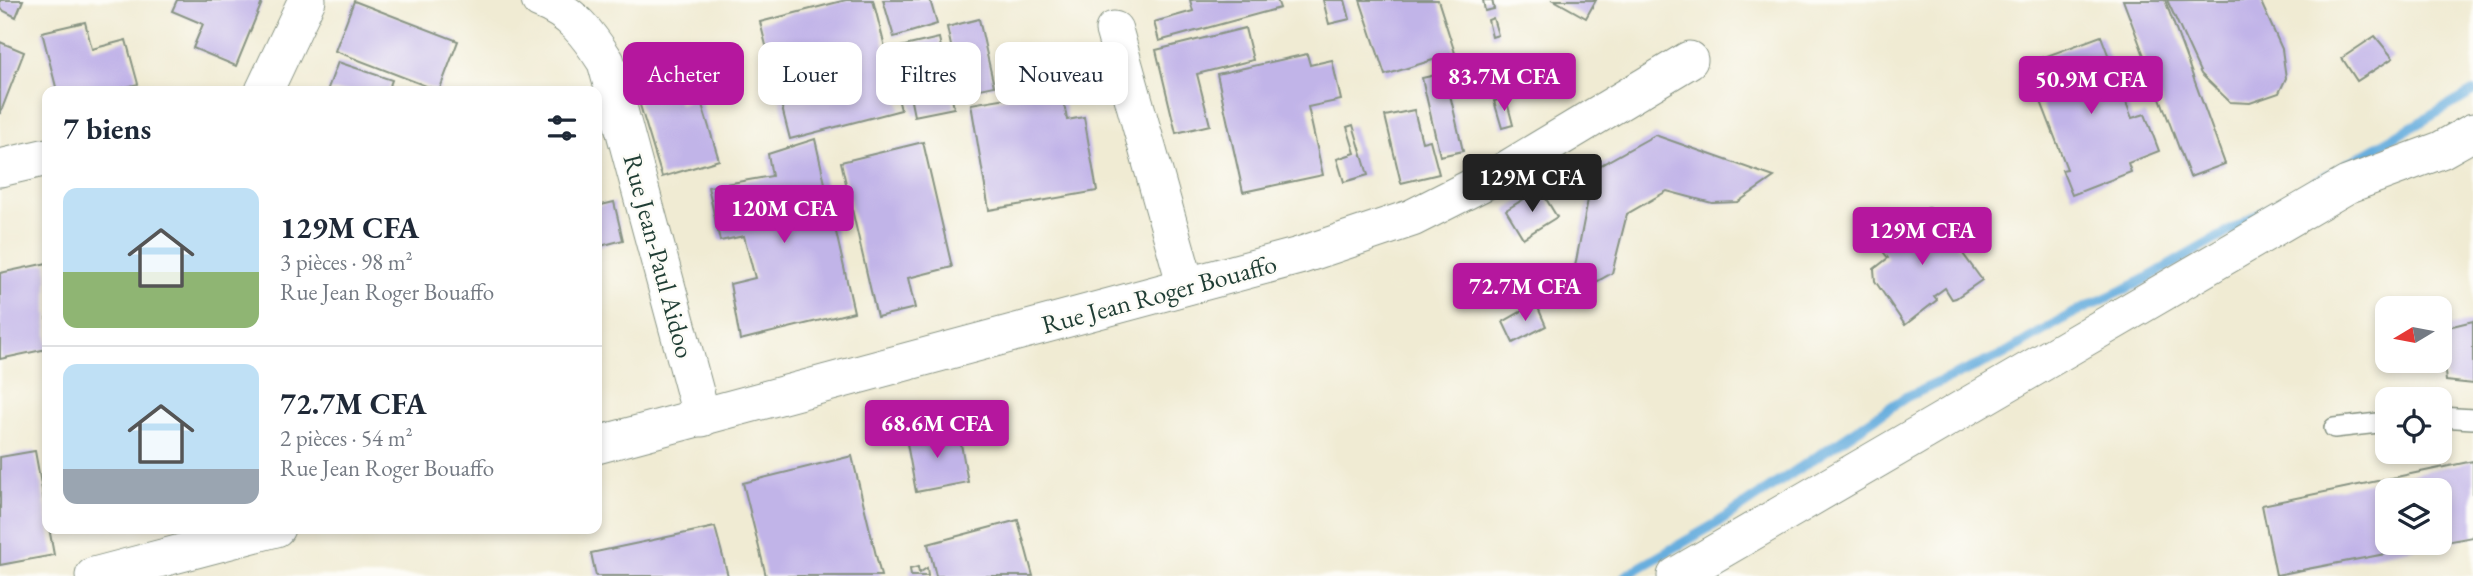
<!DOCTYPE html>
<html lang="fr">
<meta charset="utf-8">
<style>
body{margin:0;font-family:"EB Garamond",serif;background:#f6f6f7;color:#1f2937;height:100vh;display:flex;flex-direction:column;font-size:26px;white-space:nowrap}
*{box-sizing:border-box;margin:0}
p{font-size:23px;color:#747a83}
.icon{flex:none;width:38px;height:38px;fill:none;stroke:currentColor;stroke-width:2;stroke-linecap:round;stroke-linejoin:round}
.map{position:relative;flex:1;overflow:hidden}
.drawer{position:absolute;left:42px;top:86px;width:560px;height:448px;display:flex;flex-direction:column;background:#fff;border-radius:14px;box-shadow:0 4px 10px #0003}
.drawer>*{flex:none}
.top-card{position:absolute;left:623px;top:42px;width:665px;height:63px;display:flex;gap:14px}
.needle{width:46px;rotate:260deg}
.controls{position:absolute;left:2375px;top:296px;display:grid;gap:14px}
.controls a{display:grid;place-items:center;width:77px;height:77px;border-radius:14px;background:#fff;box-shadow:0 4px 10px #0003;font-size:35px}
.price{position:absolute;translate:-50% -60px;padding:0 16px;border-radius:7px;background:#b5179e;color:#fff;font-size:23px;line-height:46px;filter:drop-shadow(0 2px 4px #0008)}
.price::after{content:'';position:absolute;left:50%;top:42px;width:21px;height:16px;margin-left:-10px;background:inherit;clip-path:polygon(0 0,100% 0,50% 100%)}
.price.current{background:#222;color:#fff}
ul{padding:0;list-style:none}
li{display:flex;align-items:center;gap:21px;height:175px;padding:0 21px}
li+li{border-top:2px solid #e0e1e3}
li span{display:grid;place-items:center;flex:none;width:196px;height:140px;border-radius:14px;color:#555}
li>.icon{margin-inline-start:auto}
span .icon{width:84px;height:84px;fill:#fffc;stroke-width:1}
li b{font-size:30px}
h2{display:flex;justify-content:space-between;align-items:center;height:84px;padding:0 21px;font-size:30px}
.tag{padding:0 24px;border-radius:14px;background:#fff;box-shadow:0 4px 10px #0003;font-size:24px;line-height:63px}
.tag.current{background:#b5179e;color:#fff}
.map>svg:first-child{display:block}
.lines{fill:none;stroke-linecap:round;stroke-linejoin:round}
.stream{stroke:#68aede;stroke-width:10}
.building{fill:#c1b4e8}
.lane-casing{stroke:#889484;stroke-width:22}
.street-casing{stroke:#889484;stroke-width:39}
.lane{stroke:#fff;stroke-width:19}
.street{stroke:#fff;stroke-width:37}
.labels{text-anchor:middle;stroke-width:5;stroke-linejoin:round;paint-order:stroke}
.street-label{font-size:26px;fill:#1f3d34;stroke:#fdfcf7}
</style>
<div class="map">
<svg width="2473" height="576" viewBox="0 0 2473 576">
<rect width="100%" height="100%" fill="#fdfcf7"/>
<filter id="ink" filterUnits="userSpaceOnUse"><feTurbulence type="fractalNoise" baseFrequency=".0143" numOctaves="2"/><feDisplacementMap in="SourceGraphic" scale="14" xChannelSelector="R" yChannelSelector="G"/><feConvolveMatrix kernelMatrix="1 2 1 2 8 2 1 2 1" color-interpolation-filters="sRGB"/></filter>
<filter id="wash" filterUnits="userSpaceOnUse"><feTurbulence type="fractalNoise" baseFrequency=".00686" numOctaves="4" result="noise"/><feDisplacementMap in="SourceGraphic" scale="28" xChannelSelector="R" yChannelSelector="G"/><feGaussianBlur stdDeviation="1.57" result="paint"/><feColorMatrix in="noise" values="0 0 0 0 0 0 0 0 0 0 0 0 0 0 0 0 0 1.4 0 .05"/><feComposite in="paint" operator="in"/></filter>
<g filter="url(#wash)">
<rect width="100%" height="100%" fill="#f0ebd3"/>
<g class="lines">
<polyline class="stream" points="1625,576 1719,522 1906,397 2004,354 2070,315 2142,281 2473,92"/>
</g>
<g id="blocks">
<g class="building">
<polygon points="0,0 23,0 16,17 0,9"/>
<polygon points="177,0 263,0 236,66 193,48 203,24 172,11"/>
<polygon points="846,0 873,0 901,110 790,139 760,22"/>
<polygon points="883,0 930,0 937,24 894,37"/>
<polygon points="1190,0 1277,0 1280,8 1159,41 1154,22 1193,11"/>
<polygon points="1323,0 1345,0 1350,19 1329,24"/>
<polygon points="1360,0 1438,0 1455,53 1385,75"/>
<polygon points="1483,0 1492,0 1494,9 1485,11"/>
<polygon points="1554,0 1596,0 1586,18"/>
<polygon points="2123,0 2165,0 2225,164 2190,177"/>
<polygon points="2167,0 2260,0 2282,49 2286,78 2279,93 2250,103 2230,102 2201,74"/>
<polygon points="354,1 458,41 439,91 335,51"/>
<polygon points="1493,18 1498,35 1492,37 1488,20"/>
<polygon points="979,19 994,86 961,93 947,27"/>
<polygon points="85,22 92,49 126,40 138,84 111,91 57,91 42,32"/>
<polygon points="1245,28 1253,60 1197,74 1210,125 1176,133 1156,50"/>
<polygon points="2101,36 2132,118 2145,114 2159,151 2128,163 2131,172 2072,195 2062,170 2067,169 2037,91 2047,87 2036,60"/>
<polygon points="2375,36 2393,58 2357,81 2342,58"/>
<polygon points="939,38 954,108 914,116 900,47"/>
<polygon points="0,42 24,52 0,114"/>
<polygon points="1307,54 1310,65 1332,60 1341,100 1308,107 1323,175 1243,192 1217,74"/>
<polygon points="338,62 392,80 388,91 327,91"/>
<polygon points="1445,73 1463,151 1440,156 1422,78"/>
<polygon points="1059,74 1067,120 1084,117 1097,191 989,210 971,104 1025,95 1022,81"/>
<polygon points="672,81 679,104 700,98 719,160 662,177 636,92"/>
<polygon points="1506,98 1513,125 1502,128 1494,101"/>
<polygon points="1414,110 1422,142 1430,140 1439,174 1401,183 1385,116"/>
<polygon points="1353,125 1368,175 1344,182 1337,159 1355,153 1347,127"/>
<polygon points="1655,135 1774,177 1738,202 1712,203 1667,191 1627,214 1612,273 1569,297 1594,169"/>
<polygon points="815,139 854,312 740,340 730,284 755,278 744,236 720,241 708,187 772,176 768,154"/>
<polygon points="923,142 952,267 908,278 915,308 877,317 841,162"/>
<polygon points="1540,189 1557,217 1523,238 1506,210"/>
<polygon points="614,202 623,240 597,247 597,206"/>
<polygon points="1929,207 1982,280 1956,298 1952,299 1945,288 1934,296 1937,300 1905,325 1875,281 1874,269 1888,258 1878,245"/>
<polygon points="47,263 47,349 0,359 0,273"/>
<polygon points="1536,303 1546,326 1513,343 1503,322"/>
<polygon points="2473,321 2473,384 2446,381 2440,329"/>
<polygon points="958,428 968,482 916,492 906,438"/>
<polygon points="35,451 54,555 0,565 0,457"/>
<polygon points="852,456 881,576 766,576 743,483"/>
<polygon points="2473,461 2473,537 2440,543 2440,490 2387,490 2387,542 2437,544 2276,575 2262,505"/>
<polygon points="1018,520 1033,576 936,576 928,544"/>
<polygon points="715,527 728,576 596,576 591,553"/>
<polygon points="918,567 919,573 927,568 928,576 911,576 910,569"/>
</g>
</g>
</g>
<g filter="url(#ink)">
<use href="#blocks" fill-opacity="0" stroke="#889484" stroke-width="2"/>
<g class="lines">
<g class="lane-casing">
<g id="lane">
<polyline points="2440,417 2473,419"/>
<polyline points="2334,428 2387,422"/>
</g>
</g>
<g class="street-casing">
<g id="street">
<path d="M540 0C572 12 588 34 606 62L702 418"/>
<polyline points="1114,30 1186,286"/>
<polyline points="264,91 307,0"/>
<polyline points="0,168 47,157"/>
<polyline points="597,445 1299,256 1412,218 1501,173 1689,60"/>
<polyline points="94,576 276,528"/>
<polyline points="1676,576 2347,185 2441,150 2473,132"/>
</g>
</g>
<use href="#lane" class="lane"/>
<use href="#street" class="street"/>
</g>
</g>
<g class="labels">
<g class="street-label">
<text transform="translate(659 256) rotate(75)" y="9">Rue Jean-Paul Aidoo</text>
<text transform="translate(1159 294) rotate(-15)" y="9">Rue Jean Roger Bouaffo</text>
</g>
</g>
</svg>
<div class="controls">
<a><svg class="needle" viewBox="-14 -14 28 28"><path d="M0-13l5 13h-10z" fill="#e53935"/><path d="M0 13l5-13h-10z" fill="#747a83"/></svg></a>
<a><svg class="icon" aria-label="locate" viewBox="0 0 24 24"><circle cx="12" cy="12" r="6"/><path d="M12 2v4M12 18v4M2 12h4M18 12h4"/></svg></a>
<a><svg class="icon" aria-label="layers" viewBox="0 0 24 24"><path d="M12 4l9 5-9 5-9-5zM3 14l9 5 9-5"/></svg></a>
</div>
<b class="price" style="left:1504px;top:113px">83.7M CFA</b>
<b class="price" style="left:2091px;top:116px">50.9M CFA</b>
<b class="price current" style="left:1532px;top:214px">129M CFA</b>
<b class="price" style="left:784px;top:245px">120M CFA</b>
<b class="price" style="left:1922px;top:267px">129M CFA</b>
<b class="price" style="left:1525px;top:323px">72.7M CFA</b>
<b class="price" style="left:937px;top:460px">68.6M CFA</b>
<div class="top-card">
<a class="tag current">Acheter</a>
<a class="tag">Louer</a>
<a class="tag">Filtres</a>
<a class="tag">Nouveau</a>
</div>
<section class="drawer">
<h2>7 biens<svg class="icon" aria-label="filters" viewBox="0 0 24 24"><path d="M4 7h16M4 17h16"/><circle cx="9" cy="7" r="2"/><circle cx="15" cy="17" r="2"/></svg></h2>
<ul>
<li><span style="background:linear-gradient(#bfe0f5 60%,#8fb573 0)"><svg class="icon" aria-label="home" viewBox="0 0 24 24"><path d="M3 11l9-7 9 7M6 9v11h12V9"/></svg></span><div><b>129M CFA</b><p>3 pièces · 98 m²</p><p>Rue Jean Roger Bouaffo</p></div></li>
<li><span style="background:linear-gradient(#bfe0f5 75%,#9aa5b1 0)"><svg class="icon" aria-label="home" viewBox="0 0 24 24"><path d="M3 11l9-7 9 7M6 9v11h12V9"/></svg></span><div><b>72.7M CFA</b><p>2 pièces · 54 m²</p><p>Rue Jean Roger Bouaffo</p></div></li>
</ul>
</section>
</div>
